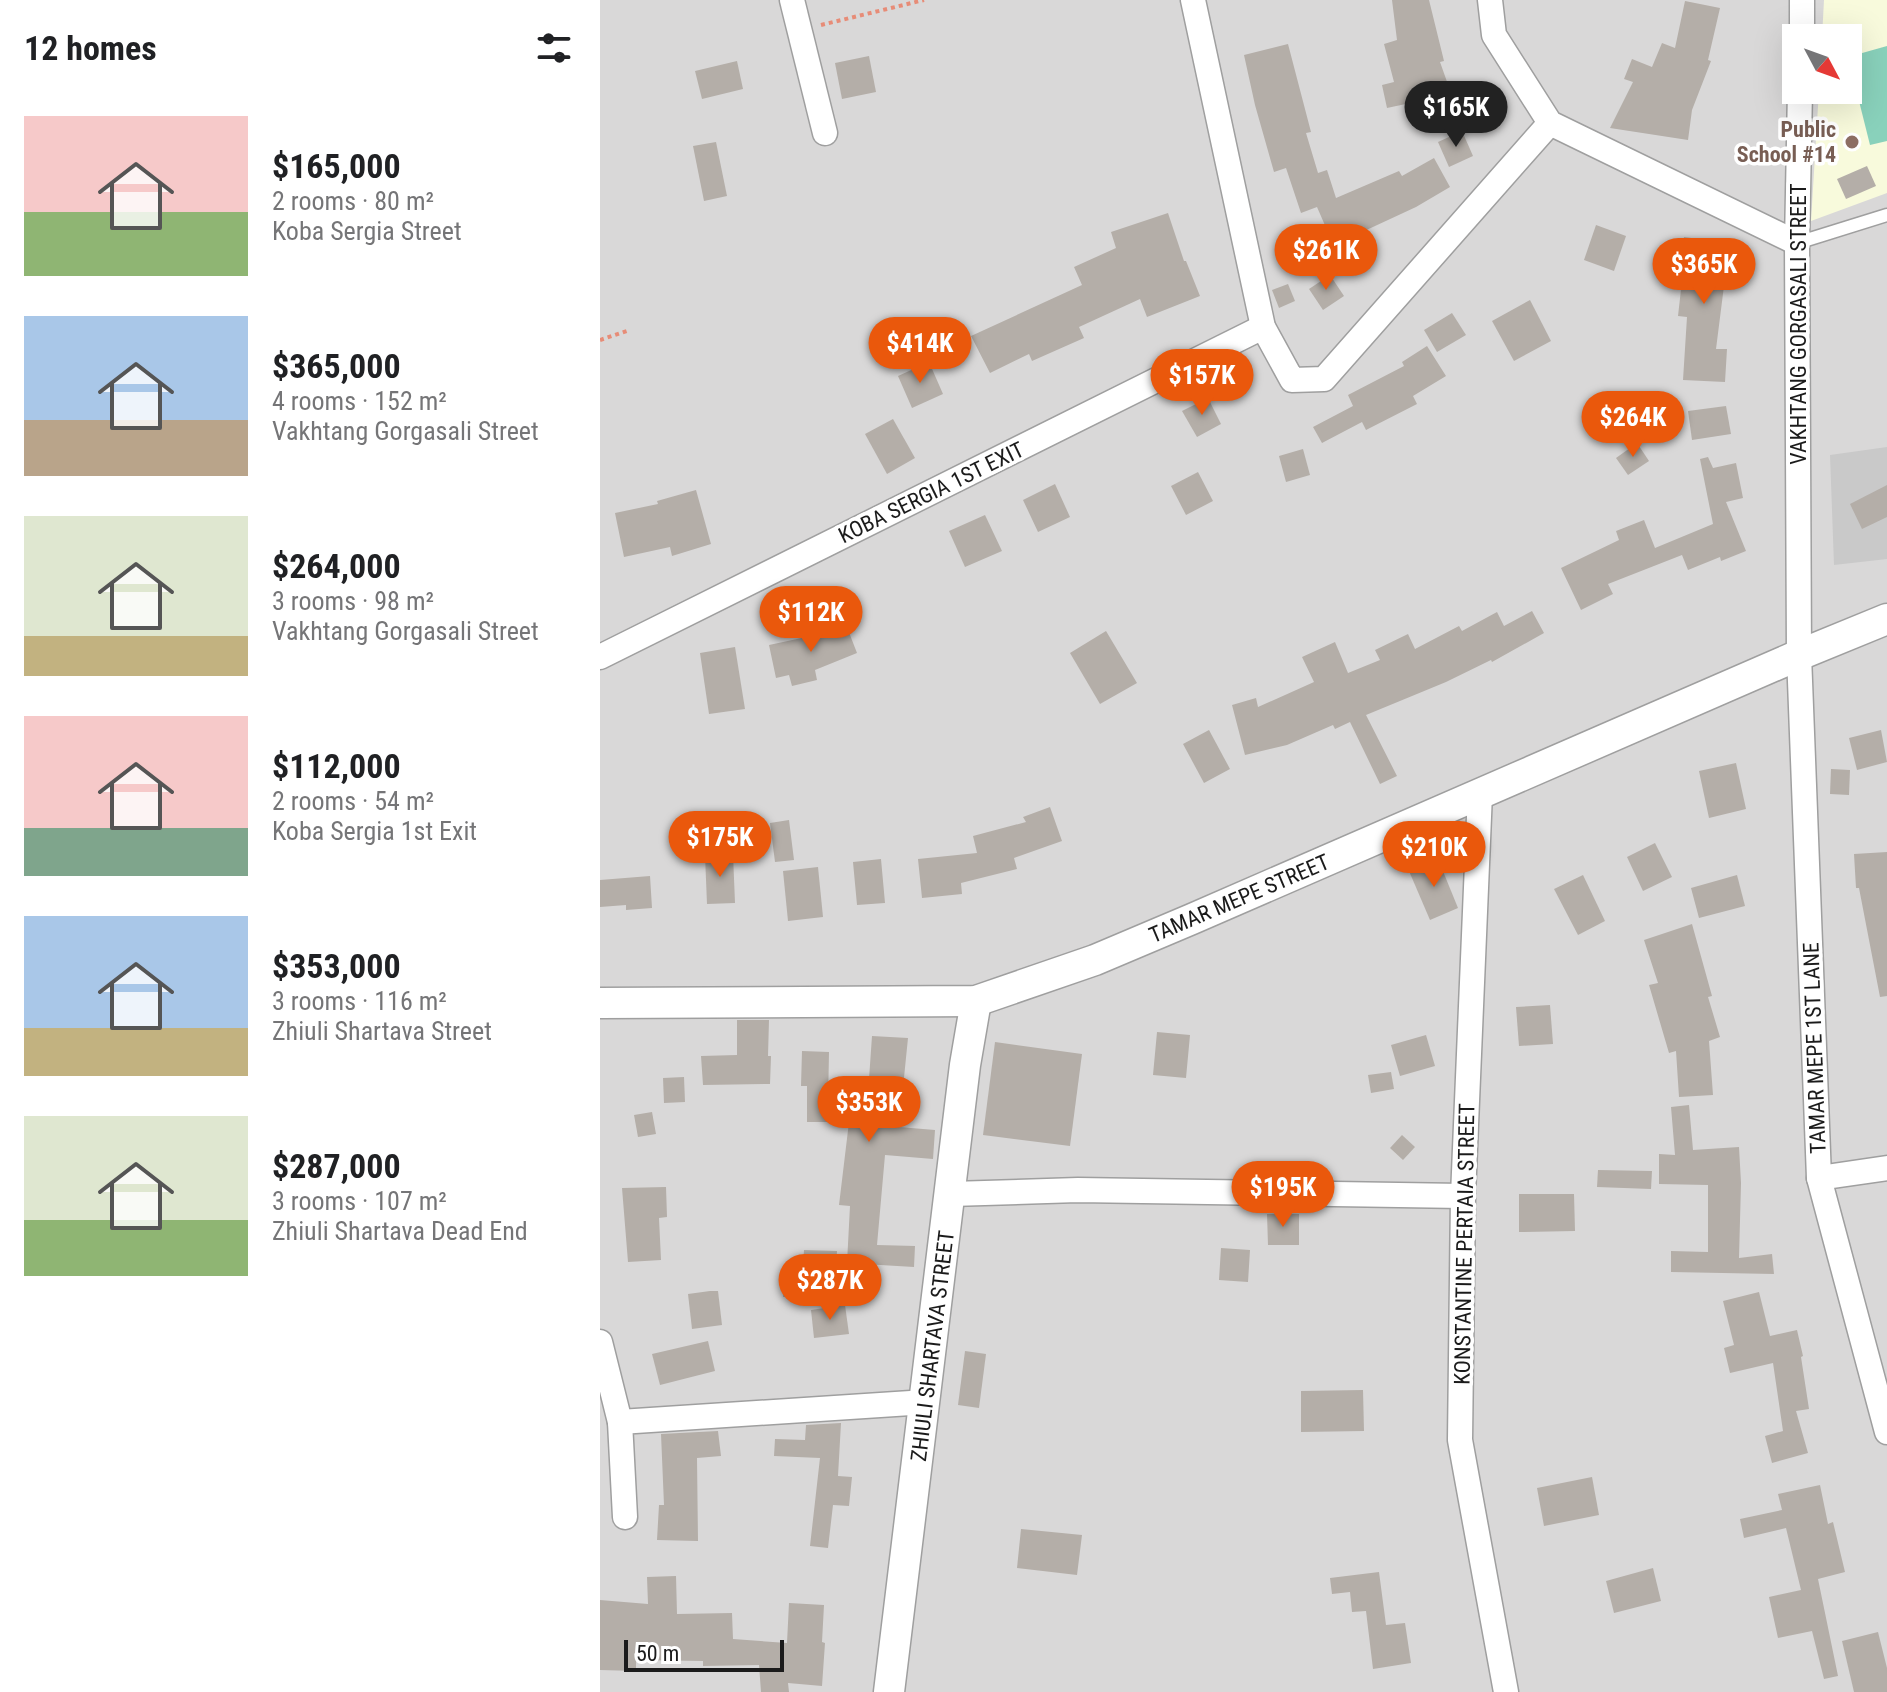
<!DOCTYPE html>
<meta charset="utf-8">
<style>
body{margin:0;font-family:"Roboto Condensed",sans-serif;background:#f6f6f6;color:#202124;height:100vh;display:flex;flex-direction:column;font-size:30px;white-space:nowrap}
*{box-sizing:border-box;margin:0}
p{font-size:26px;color:#757577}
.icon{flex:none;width:44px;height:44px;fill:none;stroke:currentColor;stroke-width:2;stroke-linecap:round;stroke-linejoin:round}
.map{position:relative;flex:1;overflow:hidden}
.sheet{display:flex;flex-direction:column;background:#fff;width:600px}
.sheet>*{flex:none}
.needle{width:52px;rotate:131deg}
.buttons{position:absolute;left:1182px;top:24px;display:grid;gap:16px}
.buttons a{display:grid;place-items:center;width:80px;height:80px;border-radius:0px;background:#fff;box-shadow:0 8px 32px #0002;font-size:40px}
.scale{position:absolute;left:24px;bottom:20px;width:160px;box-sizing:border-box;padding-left:8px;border:4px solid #1b1b1b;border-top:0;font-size:22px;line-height:28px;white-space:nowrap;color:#1b1b1b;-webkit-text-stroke:6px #fff;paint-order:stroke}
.price{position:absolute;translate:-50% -68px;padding:0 18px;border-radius:28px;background:#ea580c;color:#fff;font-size:26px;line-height:52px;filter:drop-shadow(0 2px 4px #0008)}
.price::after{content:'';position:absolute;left:50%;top:48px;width:24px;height:18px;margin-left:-12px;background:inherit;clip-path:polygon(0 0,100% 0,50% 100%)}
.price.current{background:#222;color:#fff}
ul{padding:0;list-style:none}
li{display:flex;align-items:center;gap:24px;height:200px;padding:0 24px}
li span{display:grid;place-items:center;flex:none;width:224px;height:160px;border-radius:0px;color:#555}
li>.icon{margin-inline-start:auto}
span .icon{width:96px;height:96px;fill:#fffc;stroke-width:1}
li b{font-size:34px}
h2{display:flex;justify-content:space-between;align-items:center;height:96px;padding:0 24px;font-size:34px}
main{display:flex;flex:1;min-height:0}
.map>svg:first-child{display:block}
.residential{fill:#d9d8d8;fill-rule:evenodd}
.education{fill:#f8fadc}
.religious{fill:#c9c9c9}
.pitch{fill:#89d1bb}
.building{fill:#b4aea8}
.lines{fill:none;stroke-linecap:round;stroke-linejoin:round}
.service-casing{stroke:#9f9f9f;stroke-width:15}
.minor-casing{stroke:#9f9f9f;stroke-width:27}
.tertiary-casing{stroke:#9f9f9f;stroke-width:33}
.path{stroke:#e78c77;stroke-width:4;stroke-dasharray:4 4;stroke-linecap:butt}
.service{stroke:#fff;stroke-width:12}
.minor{stroke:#fff;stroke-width:24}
.tertiary{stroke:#fff;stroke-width:30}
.education-dot{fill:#8d6e63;stroke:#fff;stroke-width:3}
.labels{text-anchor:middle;stroke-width:7;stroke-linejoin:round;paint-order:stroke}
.education-label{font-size:22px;font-weight:bold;fill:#785e54;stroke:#fff;text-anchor:end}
.street-label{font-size:22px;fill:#1b1b1b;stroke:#fff}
</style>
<main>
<section class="sheet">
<h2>12 homes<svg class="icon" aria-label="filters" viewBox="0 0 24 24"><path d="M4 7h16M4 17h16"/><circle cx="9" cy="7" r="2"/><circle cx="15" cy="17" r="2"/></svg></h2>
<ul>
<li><span style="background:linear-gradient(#f6c9c9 60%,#8fb573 0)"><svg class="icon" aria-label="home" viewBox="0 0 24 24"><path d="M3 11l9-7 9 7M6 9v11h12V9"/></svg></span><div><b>$165,000</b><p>2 rooms · 80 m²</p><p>Koba Sergia Street</p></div></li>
<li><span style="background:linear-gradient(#a9c7e8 65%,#b9a48a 0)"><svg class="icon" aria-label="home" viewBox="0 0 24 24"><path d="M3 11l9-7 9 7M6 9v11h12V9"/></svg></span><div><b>$365,000</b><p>4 rooms · 152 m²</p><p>Vakhtang Gorgasali Street</p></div></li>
<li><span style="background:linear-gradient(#dfe7d0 75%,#c2b280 0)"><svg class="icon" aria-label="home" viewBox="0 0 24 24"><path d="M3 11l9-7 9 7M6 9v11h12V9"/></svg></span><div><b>$264,000</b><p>3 rooms · 98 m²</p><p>Vakhtang Gorgasali Street</p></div></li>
<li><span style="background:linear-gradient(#f6c9c9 70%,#7fa58c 0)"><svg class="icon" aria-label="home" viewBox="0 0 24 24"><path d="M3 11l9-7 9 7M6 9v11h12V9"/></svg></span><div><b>$112,000</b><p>2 rooms · 54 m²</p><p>Koba Sergia 1st Exit</p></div></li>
<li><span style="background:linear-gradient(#a9c7e8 70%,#c2b280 0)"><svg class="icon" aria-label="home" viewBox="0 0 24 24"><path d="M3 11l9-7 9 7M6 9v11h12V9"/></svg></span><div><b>$353,000</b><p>3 rooms · 116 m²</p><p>Zhiuli Shartava Street</p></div></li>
<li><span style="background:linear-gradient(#dfe7d0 65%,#8fb573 0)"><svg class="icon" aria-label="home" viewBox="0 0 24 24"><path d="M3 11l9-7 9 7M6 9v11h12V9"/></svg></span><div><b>$287,000</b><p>3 rooms · 107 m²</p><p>Zhiuli Shartava Dead End</p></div></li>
</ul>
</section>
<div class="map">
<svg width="1287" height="1692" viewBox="0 0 1287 1692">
<rect width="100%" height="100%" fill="#ebe9e2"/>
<path class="residential" d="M0 0H1287V1692H0ZM1196 38H1248V90H1196Z"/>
<polygon class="education" points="1224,0 1287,0 1287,193 1211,221 1219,90 1248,90 1248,38 1222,38"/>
<polygon class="religious" points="1287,447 1287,559 1234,565 1230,455"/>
<polygon class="pitch" points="1287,46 1287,141 1270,145 1248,57"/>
<g class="building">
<polygon points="792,0 829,0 844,61 840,62 851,93 816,106 815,102 787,108 782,85 794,82 784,44 797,40"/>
<polygon points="1085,1 1120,8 1108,60 1111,61 1092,110 1088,140 1010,128 1033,82 1024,79 1032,59 1052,67 1062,43 1075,48"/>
<polygon points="688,44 711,132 706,133 718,173 727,170 736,198 799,171 802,176 834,158 850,187 816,207 760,233 764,241 737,253 717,207 701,213 686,168 674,172 655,105 644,55"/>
<polygon points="269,56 276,92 242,99 235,63"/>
<polygon points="137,61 143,89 102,99 95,71"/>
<polygon points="862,131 873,156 849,167 838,142"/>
<polygon points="116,142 127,196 104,201 93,146"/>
<polygon points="1267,166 1276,186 1246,199 1237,179"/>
<polygon points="568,213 584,261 586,261 600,296 547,317 540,299 479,327 484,338 432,361 429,354 390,373 371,336 482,285 474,267 516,248 511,232"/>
<polygon points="996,225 1026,236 1014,271 984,260"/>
<polygon points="1084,237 1136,244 1131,279 1125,278 1116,349 1127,349 1125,382 1083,380 1087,317 1078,316 1083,272 1079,272"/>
<polygon points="730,275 744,296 723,310 709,289"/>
<polygon points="688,284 695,301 679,308 672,290"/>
<polygon points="930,300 951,341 914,361 892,321"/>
<polygon points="852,313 866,335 837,352 824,330"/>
<polygon points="827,346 846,376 813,396 817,404 766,430 762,422 722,443 713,427 753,406 748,395 804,366 802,362"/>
<polygon points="329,362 343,394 312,408 298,376"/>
<polygon points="608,398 621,424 597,437 582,411"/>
<polygon points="1126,406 1131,434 1092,440 1088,411"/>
<polygon points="293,419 315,458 287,474 265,434"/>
<polygon points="1037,443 1049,461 1028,475 1016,458"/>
<polygon points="703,449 710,475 686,482 679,456"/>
<polygon points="1108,457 1113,468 1136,463 1143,498 1126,502 1146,551 1121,561 1120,557 1088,570 1082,555 1008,584 1013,594 981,610 961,568 1019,540 1016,531 1044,520 1055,548 1113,524 1100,459"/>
<polygon points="598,472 613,501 586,515 571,486"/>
<polygon points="455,484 470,517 438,532 423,500"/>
<polygon points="1287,485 1287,517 1262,529 1250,504"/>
<polygon points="96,490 111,544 72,556 70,547 24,557 15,513 58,504 57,501"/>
<polygon points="385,515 402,551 365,567 349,531"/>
<polygon points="932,611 944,633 892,662 891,660 846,682 766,715 797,776 780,784 750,722 735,729 733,725 687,745 645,755 632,705 656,698 658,707 714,682 702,657 735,642 748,673 780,660 775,650 808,634 815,649 859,626 862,631 897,612 904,626"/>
<polygon points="245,622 257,653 215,670 217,680 192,686 189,675 176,678 169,645 211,636"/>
<polygon points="506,631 537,683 500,704 470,653"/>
<polygon points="135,647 145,709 109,714 100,653"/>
<polygon points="609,730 630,769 604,783 583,744"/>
<polygon points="1281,730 1287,762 1257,770 1249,738"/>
<polygon points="1136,763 1146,809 1109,818 1099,771"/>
<polygon points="1231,769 1250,770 1249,795 1230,794"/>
<polygon points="450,807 462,841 414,858 417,869 361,883 362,894 322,898 318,859 377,853 373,836 426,822 423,817"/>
<polygon points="189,820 194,860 175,862 170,823"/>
<polygon points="1055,843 1072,877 1043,891 1027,857"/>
<polygon points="1287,852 1287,996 1280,997 1259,888 1256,888 1254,854"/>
<polygon points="133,854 135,903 107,904 105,855"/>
<polygon points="281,859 285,903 257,905 253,862"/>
<polygon points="838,859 858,908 830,920 809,871"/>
<polygon points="218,867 223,917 188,921 183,871"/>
<polygon points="983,875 1005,921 978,935 954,889"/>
<polygon points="1137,875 1145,906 1099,918 1091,888"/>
<polygon points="50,876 52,908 26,910 26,905 0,907 0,880"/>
<polygon points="1092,924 1112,996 1108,997 1120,1037 1109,1041 1113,1095 1079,1097 1076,1051 1069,1053 1049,985 1058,983 1044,940"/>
<polygon points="950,1005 953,1044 919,1046 916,1007"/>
<polygon points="137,1020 169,1020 168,1056 171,1056 170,1084 103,1085 101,1056 137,1055"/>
<polygon points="557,1032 590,1035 586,1078 553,1075"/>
<polygon points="826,1035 835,1066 800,1076 791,1045"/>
<polygon points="272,1036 308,1038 299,1127 335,1130 333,1159 285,1155 277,1245 315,1246 314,1267 247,1263 250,1206 239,1205 249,1122 207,1122 207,1086 201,1086 202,1051 229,1052 228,1104 267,1108"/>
<polygon points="395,1042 482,1054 470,1146 383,1135"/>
<polygon points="791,1072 794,1089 771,1093 768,1075"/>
<polygon points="84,1077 85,1102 64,1103 63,1078"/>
<polygon points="1089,1105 1093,1150 1139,1147 1141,1183 1139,1258 1172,1254 1174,1274 1071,1272 1071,1251 1108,1252 1108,1185 1059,1184 1059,1154 1075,1155 1071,1107"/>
<polygon points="52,1112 56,1134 38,1137 34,1115"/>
<polygon points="802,1135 815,1147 803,1160 790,1148"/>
<polygon points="998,1170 1052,1171 1051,1189 997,1187"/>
<polygon points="66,1187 67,1217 59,1218 61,1260 28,1262 22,1188"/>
<polygon points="919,1194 974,1194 975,1231 919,1232"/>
<polygon points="667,1214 699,1214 699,1245 668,1245"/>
<polygon points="621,1248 650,1250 648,1282 619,1280"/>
<polygon points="204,1250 237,1251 236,1268 203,1267"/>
<polygon points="184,1275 217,1276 217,1298 183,1297"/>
<polygon points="110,1291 118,1291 122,1325 92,1329 88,1294"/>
<polygon points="1159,1292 1170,1336 1197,1330 1203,1356 1201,1357 1209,1409 1196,1411 1208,1453 1172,1463 1165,1436 1183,1431 1173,1363 1130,1373 1124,1348 1134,1345 1123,1301"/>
<polygon points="245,1305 249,1334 214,1338 211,1310"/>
<polygon points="108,1341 115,1371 60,1385 52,1354"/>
<polygon points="365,1351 386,1354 379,1408 358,1405"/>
<polygon points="763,1390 764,1431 701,1432 701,1391"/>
<polygon points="241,1423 238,1476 252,1477 249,1506 233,1505 228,1548 210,1546 220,1458 174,1456 175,1439 205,1440 206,1425"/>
<polygon points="118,1431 121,1456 97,1458 98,1541 57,1540 59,1505 64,1505 61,1434"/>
<polygon points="992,1477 999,1515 944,1526 937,1488"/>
<polygon points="1220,1485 1228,1524 1233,1522 1245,1572 1218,1579 1238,1676 1224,1679 1212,1631 1178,1638 1169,1597 1201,1590 1186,1528 1144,1538 1140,1519 1182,1510 1178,1494"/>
<polygon points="421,1529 482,1535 477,1575 417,1568"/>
<polygon points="1053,1568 1061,1601 1014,1613 1006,1581"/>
<polygon points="779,1572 786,1625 805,1623 811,1663 773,1669 766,1611 752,1612 750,1592 732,1594 730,1578"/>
<polygon points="76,1576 77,1614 132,1613 133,1639 187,1643 189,1603 224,1605 222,1642 225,1643 222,1686 188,1683 189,1692 161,1692 159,1665 103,1666 103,1661 36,1660 36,1671 0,1670 0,1600 48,1604 47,1577"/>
<polygon points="1278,1632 1287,1668 1287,1692 1254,1692 1242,1641"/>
</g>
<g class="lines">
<g class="service-casing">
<polyline id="service" points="1197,243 1287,215"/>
</g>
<g class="minor-casing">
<g id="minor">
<polyline points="192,0 225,133"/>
<polyline points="593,0 663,327 692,380 724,379 950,123"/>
<polyline points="890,0 894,35 950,123 1197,243"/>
<polyline points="1202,38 1202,0"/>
<polyline points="1200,90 1197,243 1199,655 1219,1178 1287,1432"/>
<polyline points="0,657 663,327"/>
<polyline points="880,793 863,1196 860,1440 906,1692"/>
<polyline points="1219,1178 1287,1168"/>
<polyline points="351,1194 478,1190 863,1196"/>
<polyline points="0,1342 20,1422"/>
<polyline points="25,1517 20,1422 326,1402"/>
</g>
</g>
<g class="tertiary-casing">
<g id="tertiary">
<polyline points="0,1003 376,1001 495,960 592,919 1199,655 1287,619"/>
<polyline points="289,1692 365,1065 376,1001"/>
</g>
</g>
<g class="path">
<polyline points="221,25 324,0"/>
<polyline points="0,340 30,330"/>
</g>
<use href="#service" class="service"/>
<use href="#minor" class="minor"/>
<use href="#tertiary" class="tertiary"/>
</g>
<circle class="education-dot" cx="1252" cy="142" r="8"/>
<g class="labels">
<g class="education-label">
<text x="1236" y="137">Public<tspan x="1236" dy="25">School #14</tspan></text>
</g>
<g class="street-label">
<text transform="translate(1198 324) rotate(-90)" y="8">VAKHTANG GORGASALI STREET</text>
<text transform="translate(331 492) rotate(-26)" y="8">KOBA SERGIA 1ST EXIT</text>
<text transform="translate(639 898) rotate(-23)" y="8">TAMAR MEPE STREET</text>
<text transform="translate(1214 1048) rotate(-92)" y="8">TAMAR MEPE 1ST LANE</text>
<text transform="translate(864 1244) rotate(-89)" y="8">KONSTANTINE PERTAIA STREET</text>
<text transform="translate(332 1346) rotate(-83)" y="8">ZHIULI SHARTAVA STREET</text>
</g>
</g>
</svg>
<div class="buttons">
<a><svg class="needle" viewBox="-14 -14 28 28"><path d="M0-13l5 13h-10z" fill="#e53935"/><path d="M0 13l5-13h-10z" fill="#757577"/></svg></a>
</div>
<div class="scale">50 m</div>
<b class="price current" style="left:856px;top:149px">$165K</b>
<b class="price" style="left:726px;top:292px">$261K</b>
<b class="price" style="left:1104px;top:306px">$365K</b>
<b class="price" style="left:320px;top:385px">$414K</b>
<b class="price" style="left:602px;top:417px">$157K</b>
<b class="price" style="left:1033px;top:459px">$264K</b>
<b class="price" style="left:211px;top:654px">$112K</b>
<b class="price" style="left:120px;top:879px">$175K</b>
<b class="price" style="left:834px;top:889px">$210K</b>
<b class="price" style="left:269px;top:1144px">$353K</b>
<b class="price" style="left:683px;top:1229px">$195K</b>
<b class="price" style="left:230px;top:1322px">$287K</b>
</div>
</main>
